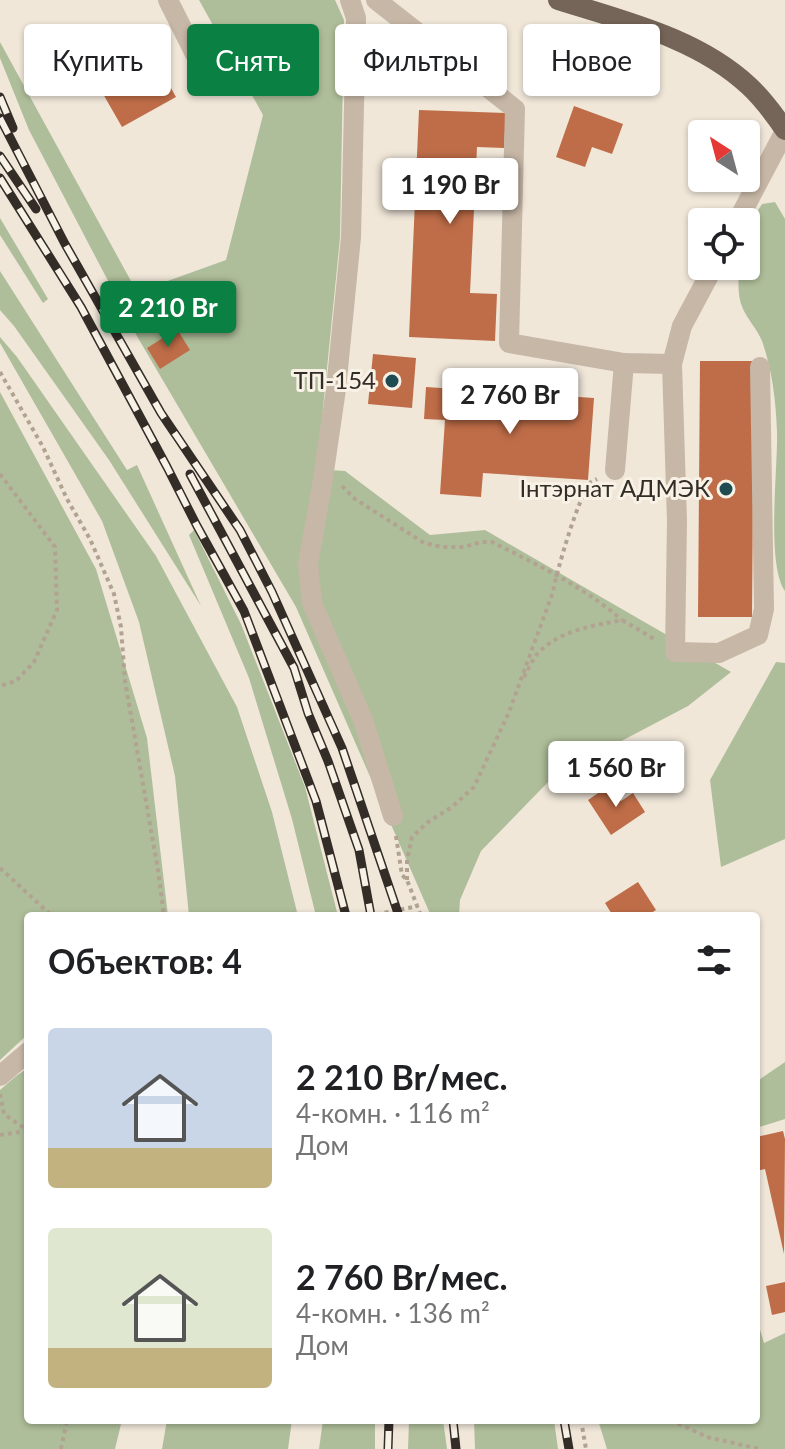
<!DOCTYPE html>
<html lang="ru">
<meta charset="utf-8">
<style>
body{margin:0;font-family:Lato,sans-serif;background:#f2f2f2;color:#202124;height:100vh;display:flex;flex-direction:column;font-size:30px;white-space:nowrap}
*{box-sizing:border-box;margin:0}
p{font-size:26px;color:#757577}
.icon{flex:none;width:44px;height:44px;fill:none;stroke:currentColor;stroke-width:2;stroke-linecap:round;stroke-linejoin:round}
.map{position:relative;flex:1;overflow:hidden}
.drawer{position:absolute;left:24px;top:912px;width:736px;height:512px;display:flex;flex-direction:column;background:#fff;border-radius:8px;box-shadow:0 2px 6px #0004}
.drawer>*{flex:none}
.top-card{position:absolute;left:24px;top:24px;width:738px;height:72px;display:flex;gap:16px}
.needle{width:52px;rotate:324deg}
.buttons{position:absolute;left:688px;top:120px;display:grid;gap:16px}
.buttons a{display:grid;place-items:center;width:72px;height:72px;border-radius:8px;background:#fff;box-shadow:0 2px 6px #0004;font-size:40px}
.price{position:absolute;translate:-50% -68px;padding:0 18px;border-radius:8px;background:#fff;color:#222;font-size:26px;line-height:52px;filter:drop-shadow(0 2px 4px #0008)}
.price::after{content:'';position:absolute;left:50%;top:48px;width:24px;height:18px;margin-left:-12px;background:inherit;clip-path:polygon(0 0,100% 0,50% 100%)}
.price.current{background:#0b8043;color:#fff}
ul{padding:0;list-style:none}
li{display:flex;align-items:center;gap:24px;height:200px;padding:0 24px}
li span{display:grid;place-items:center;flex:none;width:224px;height:160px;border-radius:8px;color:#555}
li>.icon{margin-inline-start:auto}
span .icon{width:96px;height:96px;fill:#fffc;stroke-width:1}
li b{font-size:34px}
h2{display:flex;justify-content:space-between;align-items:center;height:96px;padding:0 24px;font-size:34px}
.tag{padding:0 28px;border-radius:8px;background:#fff;box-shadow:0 2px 6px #0004;font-size:28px;line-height:72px}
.tag.current{background:#0b8043;color:#fff}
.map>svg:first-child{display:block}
.green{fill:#afbe9a}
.building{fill:#bf6d48}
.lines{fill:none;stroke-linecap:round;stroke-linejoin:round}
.path{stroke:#b2a291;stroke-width:4;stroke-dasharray:4 4;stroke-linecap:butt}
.minor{stroke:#c7b7a6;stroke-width:20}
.major{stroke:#756458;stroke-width:20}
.rail-casing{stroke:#332c27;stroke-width:9}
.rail{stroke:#f8f1e5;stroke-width:6;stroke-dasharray:18;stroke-linecap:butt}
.poi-dot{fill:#1f4b52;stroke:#f8f1e5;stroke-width:3}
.labels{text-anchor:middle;stroke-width:6;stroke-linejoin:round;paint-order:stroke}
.poi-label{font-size:24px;fill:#332c27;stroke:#f8f1e5;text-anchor:end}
</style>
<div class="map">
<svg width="785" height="1449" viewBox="0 0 785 1449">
<rect width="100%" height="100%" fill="#f0e7d9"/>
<g class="green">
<polygon points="199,0 335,0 344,20 340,238 317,469 345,471 430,535 485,530 731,672 688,706 553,777 481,851 460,900 459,916 431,916 296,607 138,338 29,130 0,58 0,42 137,292 226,260 263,115"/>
<path d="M775 202 785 219V591C766 564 778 469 777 432 776 401 772 369 762 341 757 329 748 320 743 309 737 296 738 280 740 266H746C746 235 745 231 762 204Z"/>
<polygon points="0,218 48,299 43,303 0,235"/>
<polygon points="0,271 127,470 137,465 201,606 109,460 14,326 0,310"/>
<polygon points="0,337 17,357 156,556 237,707 272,812 298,916 189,916 175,776 139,622 102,521 0,343"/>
<polygon points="0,392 96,569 147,738 168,916 28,916 28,1034 0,1060"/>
<polygon points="194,530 241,624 305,787 338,916 316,916 292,819 249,678 189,535"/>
<polygon points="776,662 785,663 785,839 721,867 710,780"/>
<polygon points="785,1062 785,1119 756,1128 756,1082"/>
<polygon points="28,1068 28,1420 122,1420 115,1449 0,1449 0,1090 16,1076"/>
<polygon points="756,1316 764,1343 785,1333 785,1449 607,1449 598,1420 756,1420"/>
<polygon points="167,1420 292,1420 288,1449 162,1449"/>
<polygon points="323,1420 375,1420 375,1449 319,1449"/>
<polygon points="409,1420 443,1420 447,1449 408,1449"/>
<polygon points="474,1420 554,1420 558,1449 475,1449"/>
</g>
<g class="building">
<polygon points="137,28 176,97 122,127 83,59"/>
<polygon points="574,106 623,124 612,154 592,147 585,167 556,157"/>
<polygon points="419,110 506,113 504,148 477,147 470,293 497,294 495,341 409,337"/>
<polygon points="177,329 190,350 160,369 147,348"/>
<polygon points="373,354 416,358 412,408 368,404"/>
<polygon points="700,361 754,361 752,617 698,617"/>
<polygon points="426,387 594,398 588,480 483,473 481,497 440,494 445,420 424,419"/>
<polygon points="610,785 621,801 633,793 645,812 611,835 588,800"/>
<polygon points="638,882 656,910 646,916 613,916 605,903"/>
<polygon points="783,1131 785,1139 784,1254 765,1169 756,1171 756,1137"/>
<polygon points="785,1282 785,1312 772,1315 766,1286"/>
</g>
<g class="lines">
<g class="path">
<polyline points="0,372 43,447 67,499 90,539 114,594 121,627 125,681 158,870 164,916"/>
<polyline points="0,474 55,547 57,610 34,662 16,681 0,686"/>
<path d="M342 486 355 499 424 543 442 547H464L481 542H492C538 565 584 587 622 620"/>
<path d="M524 677C528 670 532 661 537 654 560 630 592 626 622 620L656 640"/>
<polyline points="396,836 402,875 407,880 421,916"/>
<polyline points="0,868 52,916"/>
<path d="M407 880V860L412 837 428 822 452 807 474 787 509 712 553 592C556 573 579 494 591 482 593 481 595 480 597 479"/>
<polyline points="369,916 418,906"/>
<polyline points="0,1094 4,1114 28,1131"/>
<polyline points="0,1135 26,1131"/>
<polyline points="581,1420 586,1449"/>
<polyline points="671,1420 707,1437 760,1449"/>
<polyline points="61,1449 67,1420"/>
</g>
<g class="minor">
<polyline points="168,0 198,60"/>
<polyline points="350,0 356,18 351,237 336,389 322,485 308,564 312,603 363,720 393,816"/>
<polyline points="376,0 515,109 509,343 624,363 672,364"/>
<polyline points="737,222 785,131"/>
<polyline points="714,266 682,326 672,364 677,521 675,652 719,653 758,635 764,609 760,367"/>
<polyline points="615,470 624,363"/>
<polyline points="0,1076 28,1052"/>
</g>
<path class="major" d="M558 0C624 21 698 38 749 86 763 99 774 114 785 130"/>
<g class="rail-casing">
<g id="rail">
<polyline points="0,97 13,128"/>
<polyline points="0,118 65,244 161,413 240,530 272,592 342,748 399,916"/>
<polyline points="0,156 36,209"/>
<polyline points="0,178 81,307 167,467 197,526 244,611 316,801 346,916"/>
<polyline points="190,474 294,668 308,713 328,761 359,850 371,916"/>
<polyline points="453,1420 456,1449"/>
<polyline points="564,1420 569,1449"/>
<polyline points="388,1449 389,1420"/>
</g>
</g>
<use href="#rail" class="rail"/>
</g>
<g class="poi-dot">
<circle cx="392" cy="381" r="8"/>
<circle cx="726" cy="489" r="8"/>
</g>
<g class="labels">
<g class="poi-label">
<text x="376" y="389">ТП-154</text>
<text x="710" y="497">Інтэрнат АДМЭК</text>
</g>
</g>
</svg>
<div class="buttons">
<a><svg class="needle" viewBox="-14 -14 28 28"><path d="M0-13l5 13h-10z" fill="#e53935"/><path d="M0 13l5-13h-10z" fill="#757577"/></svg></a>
<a><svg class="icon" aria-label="locate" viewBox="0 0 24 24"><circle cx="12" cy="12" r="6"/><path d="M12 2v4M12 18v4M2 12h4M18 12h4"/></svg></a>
</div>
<b class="price" style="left:450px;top:226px">1 190 Br</b>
<b class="price current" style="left:168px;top:349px">2 210 Br</b>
<b class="price" style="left:510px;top:436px">2 760 Br</b>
<b class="price" style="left:616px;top:809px">1 560 Br</b>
<div class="top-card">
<a class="tag">Купить</a>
<a class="tag current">Снять</a>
<a class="tag">Фильтры</a>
<a class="tag">Новое</a>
</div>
<section class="drawer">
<h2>Объектов: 4<svg class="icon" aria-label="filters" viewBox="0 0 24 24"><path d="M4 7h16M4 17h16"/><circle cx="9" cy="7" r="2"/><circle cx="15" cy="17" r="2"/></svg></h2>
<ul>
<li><span style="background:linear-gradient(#c9d6e8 75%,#c2b280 0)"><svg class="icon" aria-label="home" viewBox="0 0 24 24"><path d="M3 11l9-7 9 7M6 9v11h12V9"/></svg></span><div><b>2 210 Br/мес.</b><p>4-комн. · 116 m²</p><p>Дом</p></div></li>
<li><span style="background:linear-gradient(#dfe7d0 75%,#c2b280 0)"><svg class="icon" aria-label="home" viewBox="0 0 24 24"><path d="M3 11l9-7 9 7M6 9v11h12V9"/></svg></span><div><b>2 760 Br/мес.</b><p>4-комн. · 136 m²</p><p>Дом</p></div></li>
</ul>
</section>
</div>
